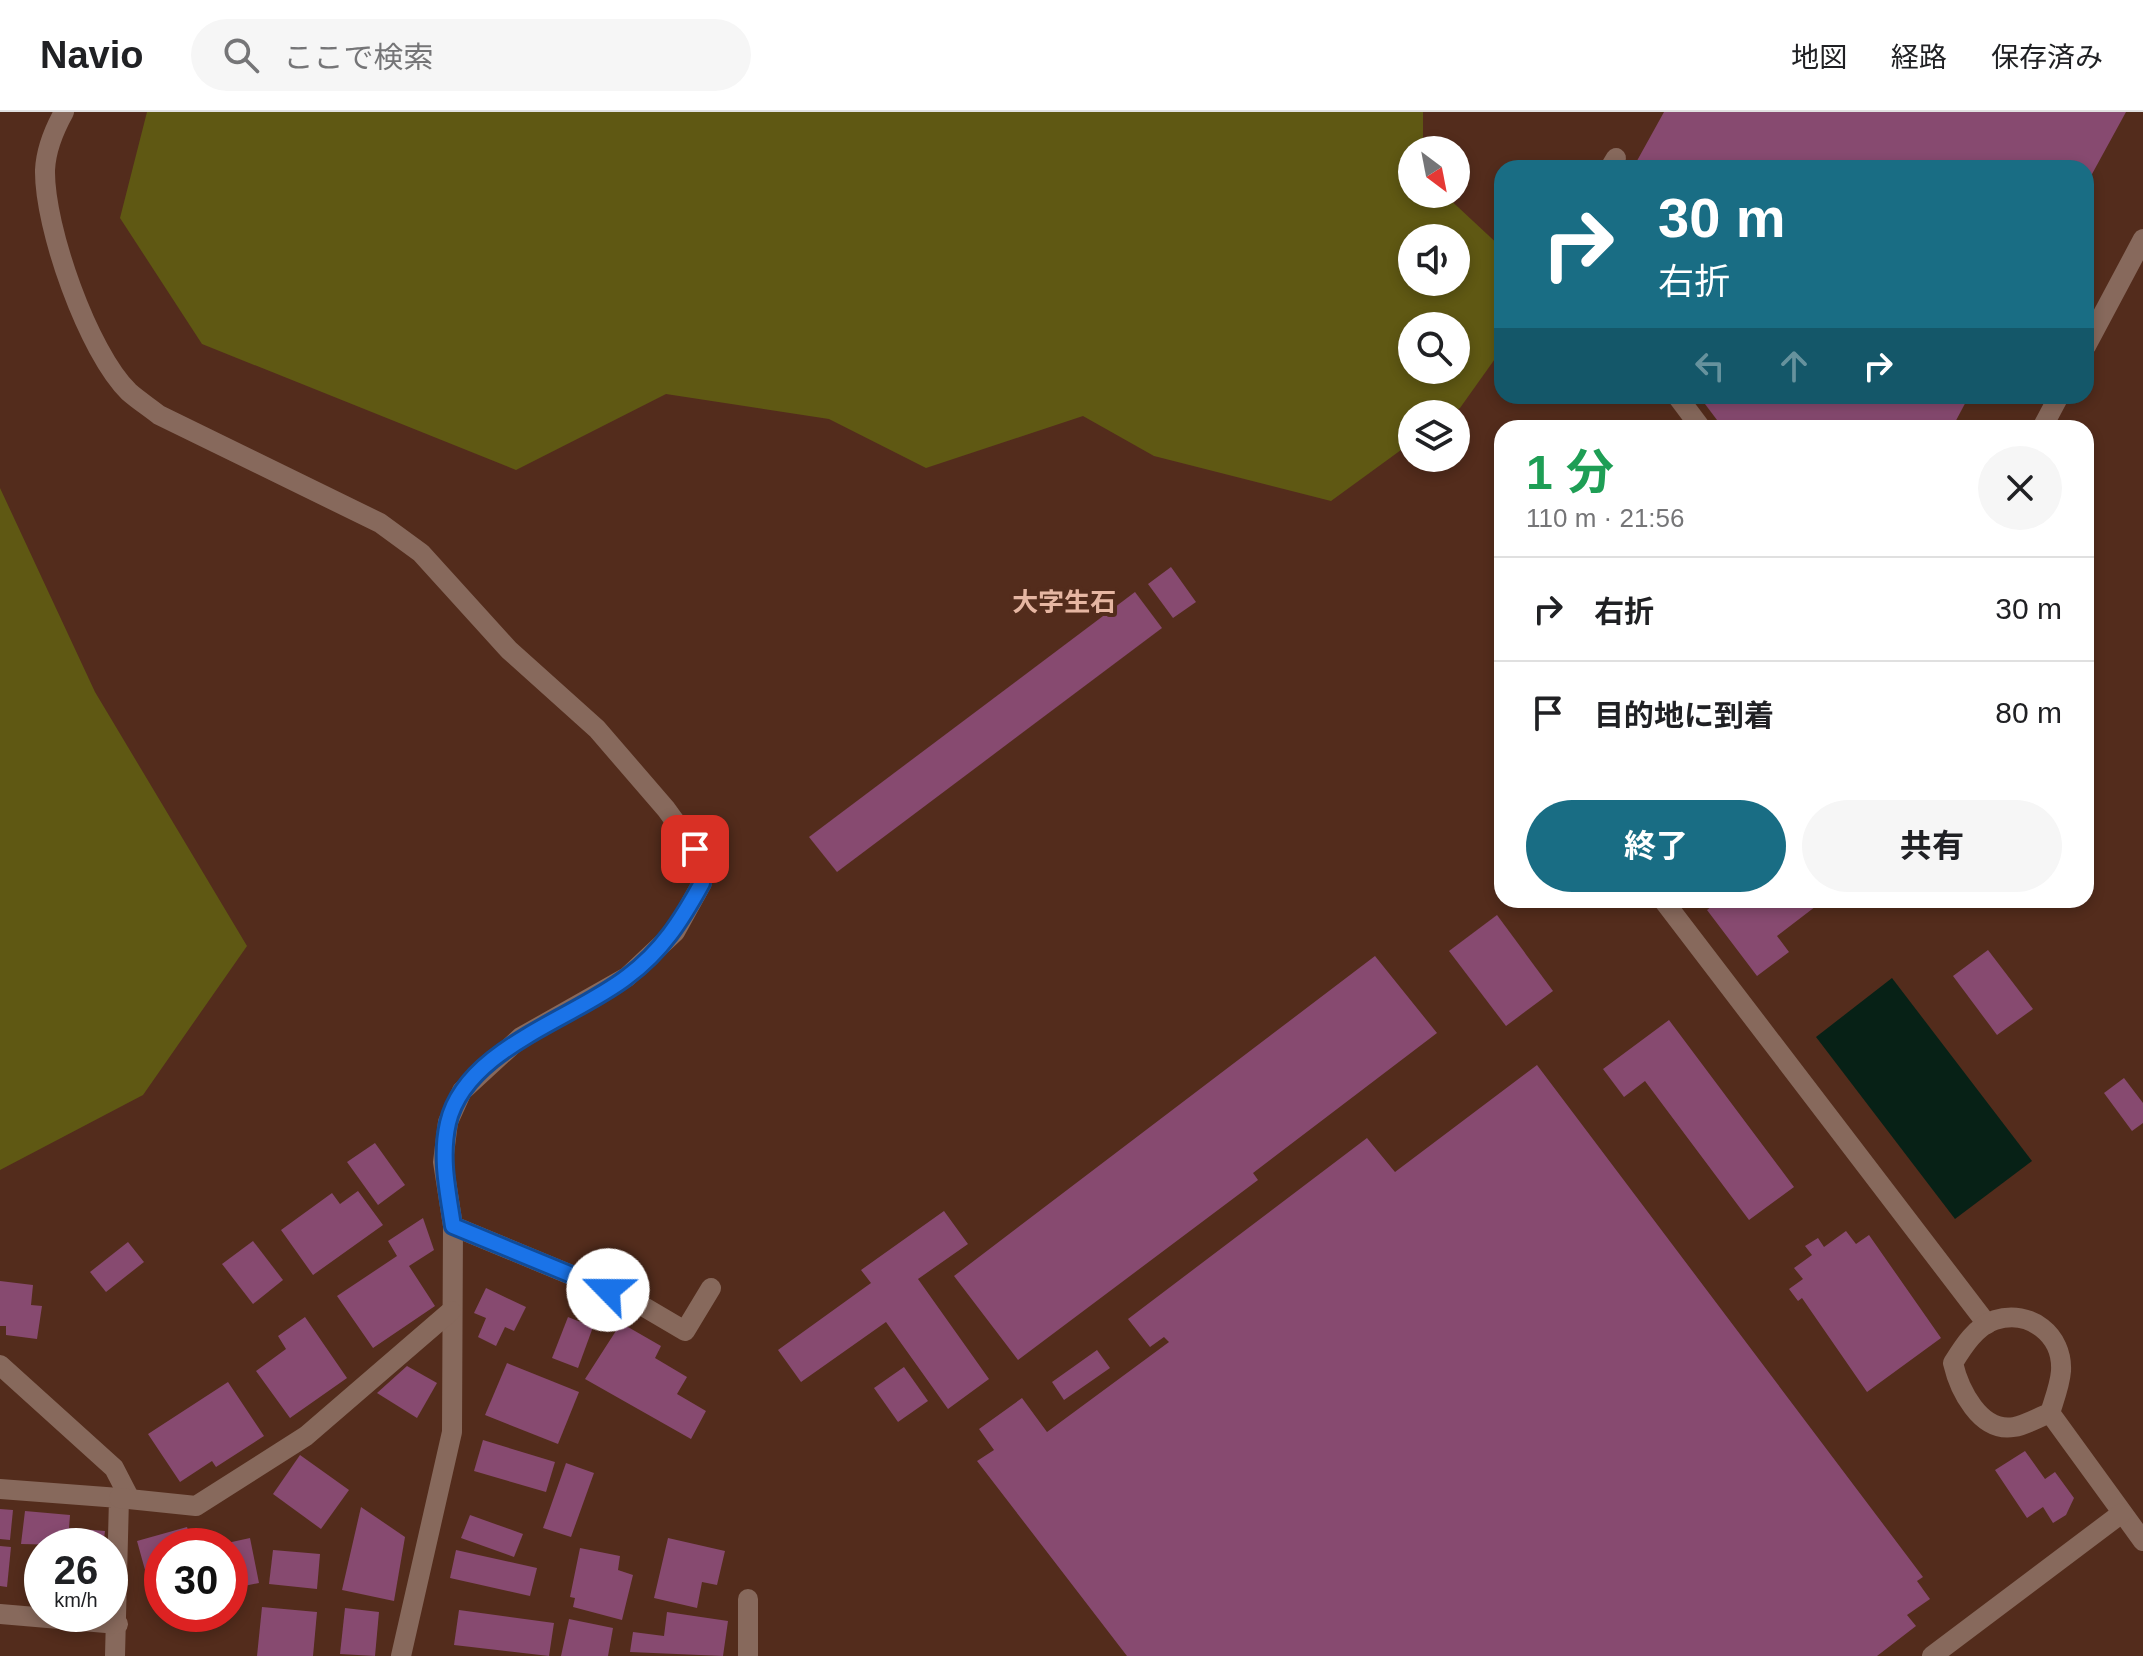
<!DOCTYPE html>
<html lang="ja">
<head>
<meta charset="utf-8">
<style>
  :root { --surface:#fff; --page:#f6f6f6; --text:#202124; --muted:#757577; --line:#e0e0e0; --accent:#196d84 }
  body { margin:0; font-family:Arial,"Noto Sans JP",sans-serif; background:var(--page); color:var(--text); height:100vh; display:flex; flex-direction:column; font-size:30px; white-space:nowrap }
  * { box-sizing:border-box; margin:0 }
  p { font-size:26px; color:var(--muted) }
  .icon { flex:none; width:44px; height:44px; fill:none; stroke:currentColor; stroke-width:2; stroke-linecap:round; stroke-linejoin:round }
  .map { position:relative; flex:1; overflow:hidden }
  .details { position:absolute; left:1494px; top:308px; width:600px; height:488px; display:flex; flex-direction:column; background:var(--surface); border-radius:24px; box-shadow:0 4px 12px #0003 }
  .details>* { flex:none }
  .hud { position:absolute; left:1494px; top:48px; width:600px; height:244px; border-radius:24px; box-shadow:0 4px 12px #0003; background:#196d84; color:#fff; overflow:hidden }
  .needle { width:52px; rotate:148deg }
  .controls { position:absolute; left:1398px; top:24px; display:grid; gap:16px }
  .controls a { display:grid; place-items:center; width:72px; height:72px; border-radius:50%; background:var(--surface); box-shadow:0 4px 12px #0003; font-size:40px }
  .speed { position:absolute; left:24px; top:1416px; display:flex; gap:16px; font-size:40px; font-weight:700; text-align:center }
  .speed>* { display:grid; place-content:center; width:104px; height:104px; border-radius:50%; background:var(--surface); box-shadow:0 4px 12px #0003; line-height:1 }
  .speed small { font-size:20px; font-weight:400 }
  .speed .limit { border:12px solid #d22; background:#fff; color:#111 }
  .pin { position:absolute; display:grid; place-items:center; width:68px; height:68px; color:#fff; margin:-34px; border-radius:16px; box-shadow:0 4px 12px #0006 }
  .me { position:absolute; width:88px; margin:-44px; rotate:293deg; stroke-linejoin:round; filter:drop-shadow(0 0 6px #0008) }
  .turn { display:flex; align-items:center; gap:28px; height:168px; padding:0 32px; font-size:36px }
  .turn .icon { width:104px; height:104px; stroke-width:2.5 }
  .turn b { display:block; font-size:56px; line-height:68px }
  .lanes { display:flex; align-items:center; height:76px; padding:0 32px; background:#0003; justify-content:center; gap:40px; direction:ltr }
  .lanes .off { opacity:.35 }
  .round { display:grid; place-items:center; flex:none; width:84px; height:84px; border-radius:42px; background:var(--page) }
  .head { display:flex; align-items:center; justify-content:space-between; height:136px; padding:0 32px }
  h1 { font-size:48px; font-weight:700; line-height:60px; color:#1e9e55 }
  .primary-button { display:flex; gap:16px; margin-top:auto; padding:16px 32px }
  .primary-button a { flex:1; height:92px; border-radius:48px; background:var(--accent); color:#fff; font-size:32px; font-weight:700; line-height:92px; text-align:center }
  .primary-button a+a { background:var(--page); color:var(--text) }
  ul { padding:0; list-style:none }
  li { display:flex; align-items:center; gap:24px; height:104px; padding:0 32px; border-top:2px solid var(--line) }
  li div { flex:1 }
  li b { display:block; font-size:30px }
  li em { font-style:normal }
  header { display:flex; align-items:center; gap:48px; box-sizing:border-box; height:112px; padding:0 40px; background:var(--surface); border-bottom:2px solid var(--line) }
  header strong { font-size:38px }
  nav { display:flex; gap:44px; margin-inline-start:auto; font-size:28px }
  .search { width:560px; height:72px; background:var(--page); display:flex; align-items:center; gap:20px; box-sizing:border-box; padding:0 28px; border-radius:44px; color:var(--muted); font-size:30px }
  .map>svg:first-child { display:block }
  .green { fill:#5f5813; fill-rule:evenodd }
  .water { fill:#072116 }
  .building { fill:#874a70 }
  .lines { fill:none; stroke-linecap:round; stroke-linejoin:round }
  .service { stroke:#87695c; stroke-width:20 }
  .minor { stroke:#87695c; stroke-width:20 }
  .route-casing { stroke:#114b97; stroke-width:20 }
  .route { stroke:#1a73e8; stroke-width:14 }
  .labels { text-anchor:middle; dominant-baseline:central; stroke-width:8; stroke-linejoin:round; paint-order:stroke }
  .quarter-label { font-size:26px; font-weight:bold; fill:#e6b6a2; stroke:#532c1c }
</style>
</head>
<body>
<header>
<strong>Navio</strong>
<div class="search"><svg class="icon" aria-label="search" viewBox="0 0 24 24"><circle cx="10" cy="10" r="6"/><path d="M15 15l6 6"/></svg>ここで検索</div>
<nav><a>地図</a><a>経路</a><a>保存済み</a></nav>
</header>
<div class="map">
<svg width="2143" height="1544" viewBox="0 0 2143 1544">
  <rect width="100%" height="100%" fill="#532c1c"/>
  <g class="green">
    <path d="M 147,0 L 1423,0 L 1423,38 L 1412,38 L 1412,82 L 1444,82 L 1502,136 L 1502,237 L 1460,296 L 1451,302 L 1412,302 L 1412,330 L 1331,389 L 1154,344 L 1083,304 L 926,356 L 829,307 L 666,282 L 516,358 L 202,232 L 120,106 ZM 1412,126 L 1456,126 L 1456,170 L 1412,170 ZM 1412,214 L 1456,214 L 1456,258 L 1412,258 Z"/>
    <path d="M 0,376 L 95,580 L 247,834 L 143,983 L 0,1058 Z"/>
  </g>
  <path class="water" d="M 1892,866 L 2032,1049 L 1955,1107 L 1816,925 Z"/>
  <g class="building">
    <path d="M 1664,0 L 2126,0 L 2086,73 L 2086,56 L 1633,56 Z"/>
    <path d="M 1699,284 L 1969,284 L 1952,316 L 1723,316 Z"/>
    <path d="M 1171,455 L 1196,490 L 1173,506 L 1148,472 Z"/>
    <path d="M 1135,480 L 1162,516 L 837,760 L 809,725 Z"/>
    <path d="M 1720,788 L 1824,788 L 1777,824 L 1789,840 L 1757,864 L 1707,798 Z"/>
    <path d="M 1497,803 L 1553,879 L 1506,914 L 1449,839 Z"/>
    <path d="M 1988,838 L 2033,897 L 1997,923 L 1953,864 Z"/>
    <path d="M 1375,844 L 1437,921 L 1253,1061 L 1258,1068 L 1018,1248 L 954,1164 Z"/>
    <path d="M 1669,908 L 1794,1075 L 1749,1108 L 1645,969 L 1624,985 L 1603,957 Z"/>
    <path d="M 1537,953 L 1923,1465 L 1917,1469 L 1930,1487 L 1907,1503 L 1916,1514 L 1877,1544 L 1127,1544 L 977,1349 L 994,1338 L 979,1317 L 1022,1286 L 1047,1320 L 1169,1230 L 1164,1225 L 1150,1235 L 1128,1207 L 1367,1026 L 1395,1060 Z"/>
    <path d="M 2124,966 L 2143,991 L 2143,1011 L 2132,1019 L 2104,981 Z"/>
    <path d="M 375,1031 L 405,1073 L 378,1093 L 347,1050 Z"/>
    <path d="M 358,1079 L 383,1113 L 313,1163 L 281,1118 L 332,1081 L 340,1092 Z"/>
    <path d="M 944,1099 L 968,1132 L 918,1167 L 989,1267 L 948,1297 L 886,1210 L 801,1270 L 778,1238 L 871,1171 L 861,1158 Z"/>
    <path d="M 423,1106 L 434,1138 L 409,1154 L 435,1194 L 373,1236 L 337,1184 L 397,1144 L 388,1129 Z"/>
    <path d="M 1846,1119 L 1856,1132 L 1869,1123 L 1941,1226 L 1867,1280 L 1802,1186 L 1798,1189 L 1789,1177 L 1803,1167 L 1794,1156 L 1812,1143 L 1805,1134 L 1818,1126 L 1824,1135 Z"/>
    <path d="M 253,1129 L 283,1168 L 253,1192 L 222,1152 Z"/>
    <path d="M 128,1130 L 144,1150 L 106,1180 L 90,1160 Z"/>
    <path d="M 0,1169 L 33,1173 L 31,1193 L 42,1194 L 37,1227 L 6,1223 L 6,1214 L 0,1214 Z"/>
    <path d="M 486,1176 L 526,1195 L 514,1219 L 505,1215 L 496,1234 L 478,1225 L 486,1206 L 474,1201 Z"/>
    <path d="M 305,1205 L 347,1266 L 290,1306 L 256,1259 L 286,1237 L 278,1224 Z"/>
    <path d="M 568,1205 L 593,1215 L 578,1256 L 552,1246 Z"/>
    <path d="M 621,1211 L 661,1234 L 655,1246 L 687,1265 L 677,1282 L 706,1299 L 691,1327 L 585,1267 Z"/>
    <path d="M 1097,1238 L 1110,1256 L 1064,1288 L 1052,1270 Z"/>
    <path d="M 507,1251 L 579,1280 L 558,1332 L 485,1303 Z"/>
    <path d="M 407,1254 L 437,1271 L 417,1306 L 377,1281 Z"/>
    <path d="M 904,1255 L 928,1289 L 898,1310 L 874,1276 Z"/>
    <path d="M 228,1270 L 264,1324 L 216,1355 L 212,1349 L 180,1370 L 148,1322 Z"/>
    <path d="M 483,1328 L 555,1350 L 546,1380 L 474,1359 Z"/>
    <path d="M 2025,1339 L 2045,1367 L 2055,1360 L 2074,1386 L 2066,1403 L 2053,1411 L 2043,1395 L 2027,1406 L 1995,1358 Z"/>
    <path d="M 300,1343 L 349,1378 L 321,1417 L 273,1382 Z"/>
    <path d="M 566,1351 L 594,1361 L 571,1425 L 543,1416 Z"/>
    <path d="M 361,1395 L 405,1425 L 394,1489 L 342,1478 Z"/>
    <path d="M 0,1397 L 13,1398 L 10,1428 L 0,1427 Z"/>
    <path d="M 25,1399 L 70,1403 L 69,1416 L 105,1419 L 103,1434 L 21,1432 Z"/>
    <path d="M 470,1403 L 523,1422 L 514,1445 L 461,1426 Z"/>
    <path d="M 187,1415 L 193,1434 L 162,1434 L 162,1492 L 155,1494 L 137,1429 Z"/>
    <path d="M 250,1426 L 259,1471 L 230,1477 L 230,1434 L 218,1433 Z"/>
    <path d="M 668,1426 L 725,1439 L 717,1473 L 702,1470 L 697,1496 L 654,1486 Z"/>
    <path d="M 0,1434 L 11,1435 L 7,1475 L 0,1474 Z"/>
    <path d="M 580,1436 L 620,1444 L 618,1458 L 633,1463 L 622,1508 L 573,1495 L 575,1486 L 570,1485 Z"/>
    <path d="M 273,1438 L 320,1442 L 317,1477 L 269,1472 Z"/>
    <path d="M 456,1438 L 537,1456 L 530,1484 L 450,1466 Z"/>
    <path d="M 262,1495 L 317,1500 L 313,1544 L 257,1544 Z"/>
    <path d="M 345,1496 L 379,1500 L 375,1544 L 340,1542 Z"/>
    <path d="M 459,1498 L 554,1511 L 549,1544 L 454,1533 Z"/>
    <path d="M 667,1500 L 728,1509 L 723,1544 L 630,1540 L 633,1520 L 664,1524 Z"/>
    <path d="M 569,1507 L 613,1516 L 608,1544 L 561,1544 Z"/>
  </g>
  <g class="lines">
    <g class="service">
      <path d="M 1610,56 L 1616,46"/>
      <path d="M 2086,234 L 2143,127"/>
      <path d="M 1677,284 L 1701,316"/>
      <path d="M 2042,316 L 2059,284"/>
      <path d="M 1663,788 L 1987,1212"/>
      <path d="M 0,1253 L 114,1356 L 130,1387"/>
      <path d="M 2050,1301 C 2039,1305 2026,1313 2014,1315 C 1980,1321 1959,1277 1953,1251 C 1963,1235 1976,1214 1995,1208 C 2030,1197 2063,1223 2061,1259 C 2060,1273 2054,1288 2050,1301 L 2143,1429"/>
      <path d="M 1932,1544 L 2122,1401"/>
    </g>
    <g class="minor">
      <path d="M 64,0 C 54,18 46,37 45,58 C 44,115 88,240 129,280 C 138,288 149,295 159,303 L 380,411 L 421,441 L 509,538 L 597,617 L 666,697 L 695,737 L 702,771 L 675,820 L 627,865 L 521,925 L 462,979 L 448,1010 L 443,1050 L 453,1114 L 452,1320 L 401,1544"/>
      <path d="M 453,1114 L 634,1189 L 685,1219 L 711,1176"/>
      <path d="M 0,1377 L 119,1386 L 115,1544"/>
      <path d="M 119,1386 L 196,1394 L 306,1324 L 451,1199"/>
      <path d="M 748,1487 L 748,1544"/>
      <path d="M 0,1502 L 118,1512"/>
    </g>
  </g>
  <g class="lines">
    <g class="route-casing">
      <path id="route" d="M 608,1178 L 453,1114 C 448,1080 440,1046 448,1011 C 465,937 573,907 627,865 C 662,839 681,809 702,771 L 695,737"/>
    </g>
    <use href="#route" class="route"/>
  </g>
  <g class="labels">
    <g class="quarter-label">
      <text x="1064" y="490">大字生石</text>
    </g>
  </g>
</svg>
<div class="controls">
<a><svg class="needle" viewBox="-14 -14 28 28"><path d="M0-13l5 13h-10z" fill="#e53935"/><path d="M0 13l5-13h-10z" fill="#757577"/></svg></a>
<a><svg class="icon" aria-label="sound" viewBox="0 0 24 24"><path d="M4 9h4l5-4v14l-5-4H4zM17 9q2 3 0 6"/></svg></a>
<a><svg class="icon" aria-label="search" viewBox="0 0 24 24"><circle cx="10" cy="10" r="6"/><path d="M15 15l6 6"/></svg></a>
<a><svg class="icon" aria-label="layers" viewBox="0 0 24 24"><path d="M12 4l9 5-9 5-9-5zM3 14l9 5 9-5"/></svg></a>
</div>
<div class="speed"><div>26<small>km/h</small></div><div class="limit">30</div></div>
<div class="pin" style="left:695px;top:737px;background:#d93025"><svg class="icon" aria-label="arrive" viewBox="0 0 24 24"><path d="M6 21V4h12l-3 4 3 4H6"/></svg></div>
<svg class="me" style="left:608px;top:1178px" viewBox="-20 -20 40 40"><circle r="19" fill="#fff"/><path d="M0-13L10 11 0 6-10 11z" fill="#1a73e8"/></svg>
<div class="hud">
<div class="turn"><svg class="icon" aria-label="right" viewBox="0 0 24 24"><path d="M7 20v-9h11M14 6l5 5-5 5"/></svg><div><b>30 m</b>右折</div></div>
<div class="lanes"><svg class="icon off" aria-label="left" viewBox="0 0 24 24"><path d="M17 20v-9H6M10 6l-5 5 5 5"/></svg><svg class="icon off" aria-label="ahead" viewBox="0 0 24 24"><path d="M12 20V5M6 11l6-6 6 6"/></svg><svg class="icon" aria-label="right" viewBox="0 0 24 24"><path d="M7 20v-9h11M14 6l5 5-5 5"/></svg></div>
</div>
<section class="details">
<div class="head"><div><h1>1 分</h1><p>110 m · 21:56</p></div><a class="round"><svg class="icon" aria-label="close" viewBox="0 0 24 24"><path d="M6 6l12 12M18 6L6 18"/></svg></a></div>
<ul>
<li><svg class="icon" aria-label="right" viewBox="0 0 24 24"><path d="M7 20v-9h11M14 6l5 5-5 5"/></svg><div><b>右折</b></div><em>30 m</em></li>
<li><svg class="icon" aria-label="arrive" viewBox="0 0 24 24"><path d="M6 21V4h12l-3 4 3 4H6"/></svg><div><b>目的地に到着</b></div><em>80 m</em></li>
</ul>
<div class="primary-button"><a>終了</a><a>共有</a></div>
</section>
</div>
</body>
</html>
